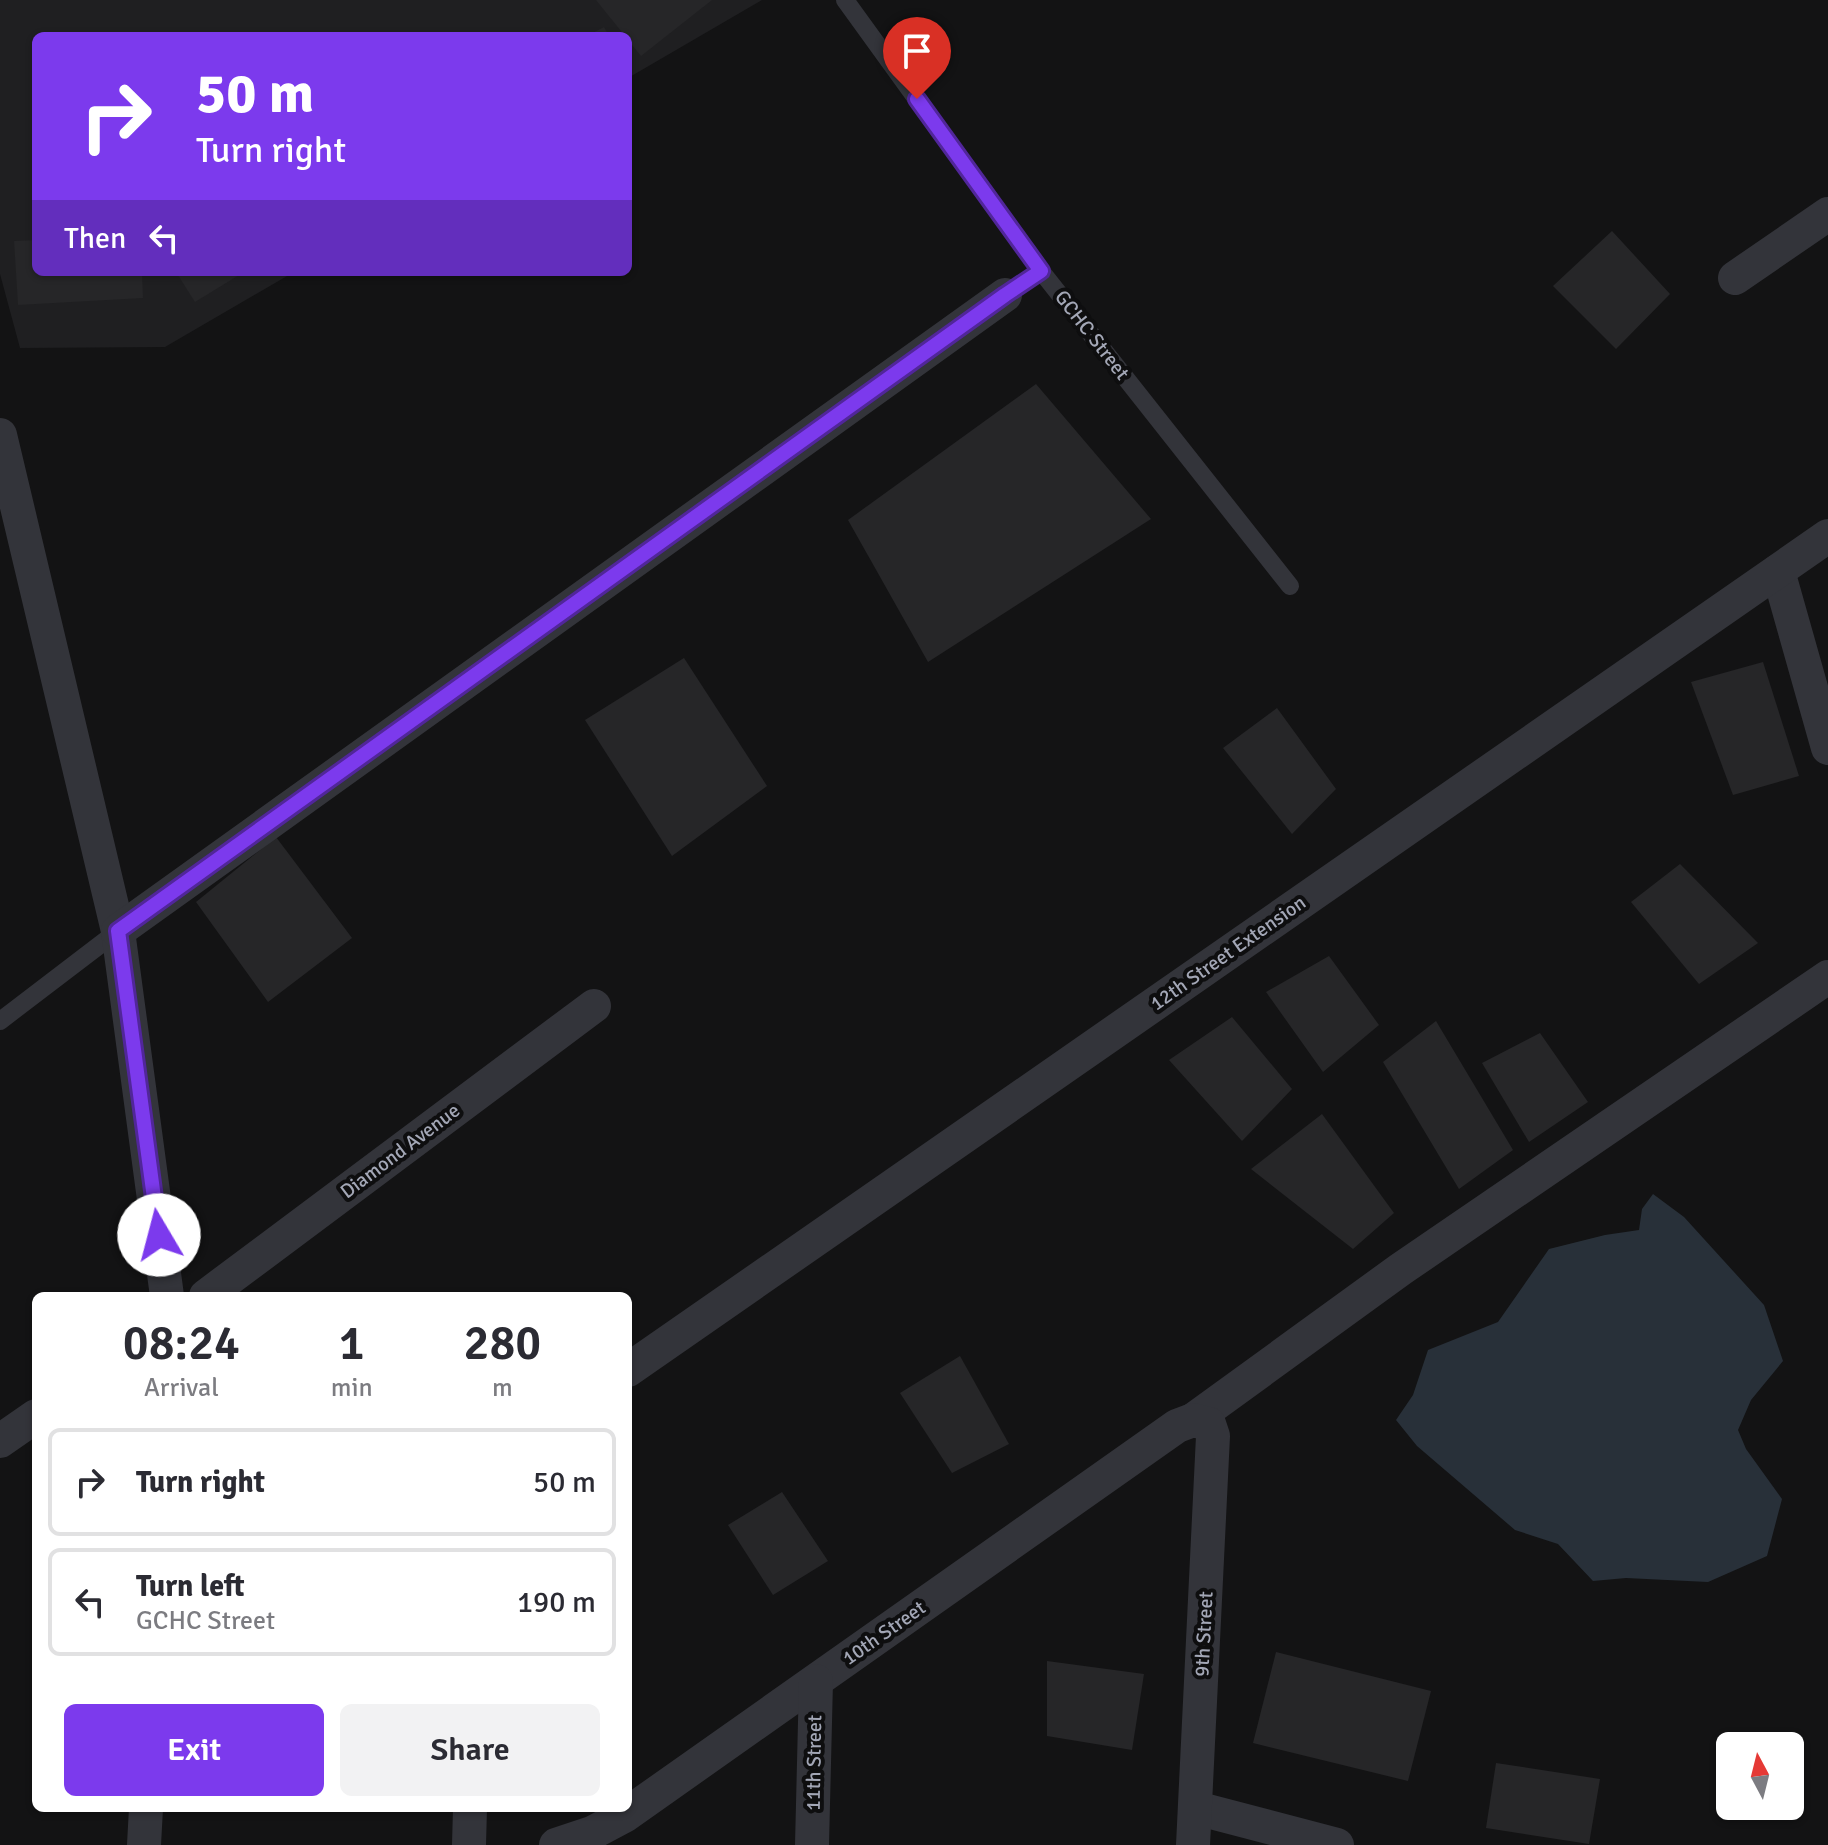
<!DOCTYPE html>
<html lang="en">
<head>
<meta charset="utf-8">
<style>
  :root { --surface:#fff; --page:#f2f2f3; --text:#2b2b33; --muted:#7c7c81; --line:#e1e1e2; --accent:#7c3aed }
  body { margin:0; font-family:Signika,sans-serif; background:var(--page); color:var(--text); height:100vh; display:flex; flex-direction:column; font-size:30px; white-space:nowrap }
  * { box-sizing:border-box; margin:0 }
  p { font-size:26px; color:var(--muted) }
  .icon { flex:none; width:44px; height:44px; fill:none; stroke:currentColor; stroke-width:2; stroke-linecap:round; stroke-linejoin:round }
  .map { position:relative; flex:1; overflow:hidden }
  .side { position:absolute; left:32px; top:1292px; width:600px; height:520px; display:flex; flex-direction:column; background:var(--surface); border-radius:12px; box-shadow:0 2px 6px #0004 }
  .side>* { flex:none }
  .hud { position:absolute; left:32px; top:32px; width:600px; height:244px; border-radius:12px; box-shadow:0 2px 6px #0004; background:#7c3aed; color:#fff; overflow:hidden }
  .needle { width:52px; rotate:353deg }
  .tools { position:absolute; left:1716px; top:1732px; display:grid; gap:16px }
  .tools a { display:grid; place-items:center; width:88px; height:88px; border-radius:12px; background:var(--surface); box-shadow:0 2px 6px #0004; font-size:40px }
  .pin { position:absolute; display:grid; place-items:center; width:68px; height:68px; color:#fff; margin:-82px -34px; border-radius:50% 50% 50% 0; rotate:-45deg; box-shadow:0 0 8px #0007 }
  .pin .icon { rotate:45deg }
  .me { position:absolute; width:88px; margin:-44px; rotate:352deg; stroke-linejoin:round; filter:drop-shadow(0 0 6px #0008) }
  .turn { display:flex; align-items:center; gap:28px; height:168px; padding:0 32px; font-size:36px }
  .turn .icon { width:104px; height:104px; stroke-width:2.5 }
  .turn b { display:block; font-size:56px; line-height:68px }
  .then { display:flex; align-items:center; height:76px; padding:0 32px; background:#0003; gap:16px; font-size:30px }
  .eta { display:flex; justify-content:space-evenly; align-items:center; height:136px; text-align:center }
  .eta b { font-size:48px; font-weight:600; line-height:56px }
  .action { display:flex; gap:16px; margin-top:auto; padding:16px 32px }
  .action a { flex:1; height:92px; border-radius:12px; background:var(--accent); color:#fff; font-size:32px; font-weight:600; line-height:92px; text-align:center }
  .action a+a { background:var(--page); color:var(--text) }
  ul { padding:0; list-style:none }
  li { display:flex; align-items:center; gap:24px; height:108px; margin:0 16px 12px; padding:0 16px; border:4px solid var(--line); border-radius:12px }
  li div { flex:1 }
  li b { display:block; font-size:30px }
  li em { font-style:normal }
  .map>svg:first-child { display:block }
  .built { fill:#1f1f21 }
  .water { fill:#283039 }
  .building { fill:#262628 }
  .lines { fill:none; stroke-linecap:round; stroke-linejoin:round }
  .lane { stroke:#33343a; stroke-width:18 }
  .street { stroke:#33343a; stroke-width:34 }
  .route-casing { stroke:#51269a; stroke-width:20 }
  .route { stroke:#7c3aed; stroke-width:14 }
  .labels { text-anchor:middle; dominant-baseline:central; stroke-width:8; stroke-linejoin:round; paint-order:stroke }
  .street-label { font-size:20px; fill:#a3a7b6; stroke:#0e0e0f }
</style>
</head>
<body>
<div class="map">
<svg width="1828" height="1845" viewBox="0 0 1828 1845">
  <rect width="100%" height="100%" fill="#131314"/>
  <path class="built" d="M 0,0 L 762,0 L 628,78 L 628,36 L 36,36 L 36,272 L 294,272 L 165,347 L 20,348 L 0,274 Z"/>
  <path class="water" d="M 1653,1194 L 1684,1217 L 1764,1305 L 1783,1361 L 1751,1400 L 1738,1430 L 1746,1449 L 1782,1499 L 1767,1556 L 1708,1582 L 1626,1578 L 1593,1581 L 1558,1544 L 1515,1530 L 1417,1446 L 1396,1420 L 1413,1395 L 1428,1350 L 1498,1322 L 1549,1249 L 1605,1235 L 1639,1230 L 1642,1209 Z"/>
  <g class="building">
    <path d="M 596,0 L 712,0 L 641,56 L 628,40 L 628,36 L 625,36 Z"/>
    <path d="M 604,27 L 609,36 L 587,36 Z"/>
    <path d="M 1612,231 L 1670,294 L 1616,349 L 1553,286 Z"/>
    <path d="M 36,240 L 36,272 L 142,272 L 143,298 L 18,305 L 14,241 Z"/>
    <path d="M 176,272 L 244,272 L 195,302 Z"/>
    <path d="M 1036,384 L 1151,519 L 928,662 L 848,520 Z"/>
    <path d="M 684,658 L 767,786 L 672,856 L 585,720 Z"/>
    <path d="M 1763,662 L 1799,776 L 1733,795 L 1691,682 Z"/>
    <path d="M 1277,708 L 1336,789 L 1292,834 L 1223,748 Z"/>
    <path d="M 276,837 L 352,938 L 268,1002 L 196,902 Z"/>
    <path d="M 1680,864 L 1758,943 L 1699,984 L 1631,902 Z"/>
    <path d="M 1329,956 L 1379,1025 L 1323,1072 L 1266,992 Z"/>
    <path d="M 1232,1017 L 1292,1089 L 1242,1141 L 1169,1060 Z"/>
    <path d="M 1436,1021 L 1513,1150 L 1459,1189 L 1383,1062 Z"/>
    <path d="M 1540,1033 L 1588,1102 L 1529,1142 L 1482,1063 Z"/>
    <path d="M 1322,1114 L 1394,1213 L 1353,1249 L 1251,1169 Z"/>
    <path d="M 960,1356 L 1009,1444 L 952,1473 L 900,1393 Z"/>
    <path d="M 782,1492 L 828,1561 L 773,1595 L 728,1525 Z"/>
    <path d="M 1276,1652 L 1431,1691 L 1408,1781 L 1253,1743 Z"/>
    <path d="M 1047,1661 L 1144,1674 L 1132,1750 L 1047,1736 Z"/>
    <path d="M 1496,1763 L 1600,1779 L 1589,1844 L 1486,1828 Z"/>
  </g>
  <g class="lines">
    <g class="lane">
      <path d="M 845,0 L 1041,271 L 1290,586"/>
      <path d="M 1005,295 L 1041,271"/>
      <path d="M 0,1021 L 118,931"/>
    </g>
    <g class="street">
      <path d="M 1735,278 L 1828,214"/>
      <path d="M 0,435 L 118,931 L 167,1296"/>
      <path d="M 1778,571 L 1828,748"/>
      <path d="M 118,931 L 1005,295"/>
      <path d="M 206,1296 L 594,1006"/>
      <path d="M 628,1370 L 1828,536"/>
      <path d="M 1193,1420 L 1401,1269 L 1828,977"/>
      <path d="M 0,1441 L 36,1416"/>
      <path d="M 1196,1808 L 1337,1845"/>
      <path d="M 144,1845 L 146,1808"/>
      <path d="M 469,1845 L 470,1808"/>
      <path d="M 556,1845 L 592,1833 L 624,1816 L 1177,1426 L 1193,1420 L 1209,1424 L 1213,1436 L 1193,1845"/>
      <path d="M 812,1845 L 816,1681"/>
    </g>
  </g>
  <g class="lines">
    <g class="route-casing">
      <path id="route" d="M 159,1235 L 118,931 L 1005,295 L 1041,271 L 917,99"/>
    </g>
    <use href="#route" class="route"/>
  </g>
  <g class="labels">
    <g class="street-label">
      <text transform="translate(1092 335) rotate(52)">GCHC Street</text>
      <text transform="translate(1228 953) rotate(-35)">12th Street Extension</text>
      <text transform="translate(400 1151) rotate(-37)">Diamond Avenue</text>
      <text transform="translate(884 1633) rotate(-35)">10th Street</text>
      <text transform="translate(1204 1634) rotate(-87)">9th Street</text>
      <text transform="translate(814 1763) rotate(-89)">11th Street</text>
    </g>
  </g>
</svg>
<div class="tools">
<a><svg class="needle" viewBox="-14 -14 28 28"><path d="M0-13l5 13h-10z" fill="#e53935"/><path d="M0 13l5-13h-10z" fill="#7c7c81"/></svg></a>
</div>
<div class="pin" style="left:917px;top:99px;background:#d93025"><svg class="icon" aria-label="arrive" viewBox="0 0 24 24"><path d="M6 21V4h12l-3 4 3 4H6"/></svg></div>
<svg class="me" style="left:159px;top:1235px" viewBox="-20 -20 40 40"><circle r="19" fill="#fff"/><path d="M0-13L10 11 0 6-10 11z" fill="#7c3aed"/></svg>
<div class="hud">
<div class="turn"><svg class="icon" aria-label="right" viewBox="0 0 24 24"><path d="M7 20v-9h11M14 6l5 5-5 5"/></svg><div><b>50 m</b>Turn right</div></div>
<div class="then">Then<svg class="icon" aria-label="left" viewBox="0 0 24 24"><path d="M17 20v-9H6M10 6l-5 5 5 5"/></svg></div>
</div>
<section class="side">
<div class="eta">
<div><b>08:24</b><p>Arrival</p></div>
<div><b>1</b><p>min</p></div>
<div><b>280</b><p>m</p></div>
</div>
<ul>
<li><svg class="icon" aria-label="right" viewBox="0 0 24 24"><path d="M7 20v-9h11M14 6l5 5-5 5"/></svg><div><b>Turn right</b></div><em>50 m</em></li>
<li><svg class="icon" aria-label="left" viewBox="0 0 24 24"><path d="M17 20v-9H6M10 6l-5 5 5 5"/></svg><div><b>Turn left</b><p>GCHC Street</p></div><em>190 m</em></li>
</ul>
<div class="action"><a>Exit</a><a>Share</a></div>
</section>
</div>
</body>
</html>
